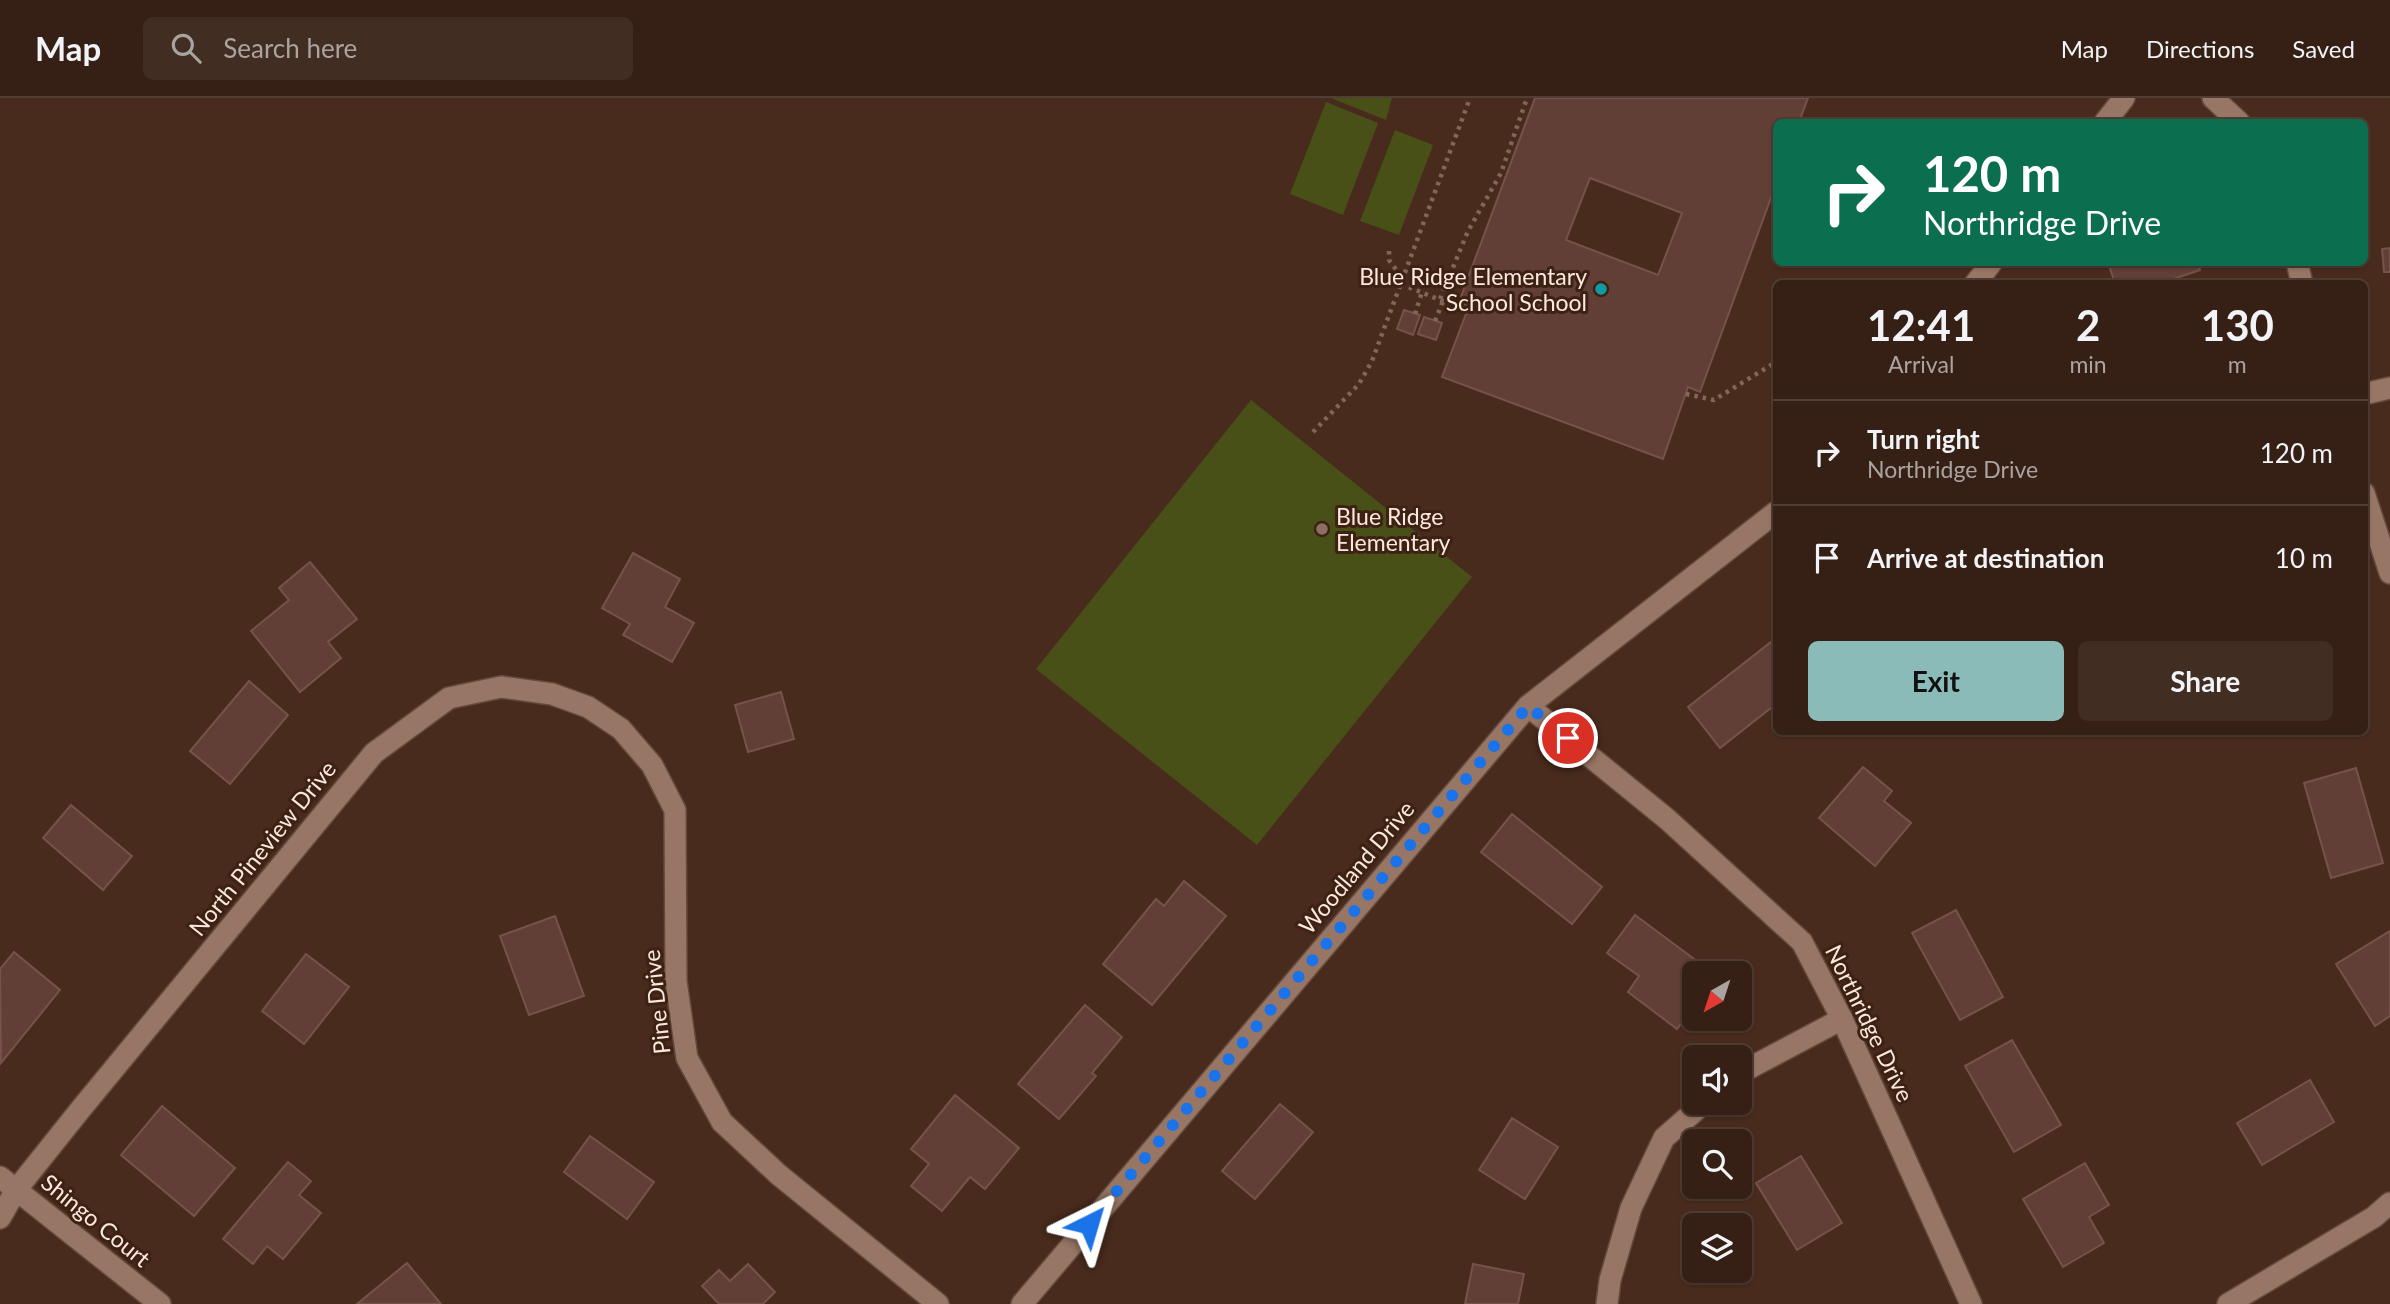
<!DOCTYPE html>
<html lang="en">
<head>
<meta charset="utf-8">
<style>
  :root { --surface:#362015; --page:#412d22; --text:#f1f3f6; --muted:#aaa3a0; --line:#503e34; --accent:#8bbbb9 }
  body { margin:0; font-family:Lato,sans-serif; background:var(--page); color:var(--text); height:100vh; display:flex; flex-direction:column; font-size:26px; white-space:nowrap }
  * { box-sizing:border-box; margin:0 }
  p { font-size:23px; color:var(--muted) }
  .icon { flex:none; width:38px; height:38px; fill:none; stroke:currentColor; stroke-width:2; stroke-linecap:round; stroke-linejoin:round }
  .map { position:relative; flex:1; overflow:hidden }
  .side { position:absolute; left:1773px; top:182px; width:595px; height:455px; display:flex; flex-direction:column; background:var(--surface); border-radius:10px; box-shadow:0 2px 5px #0004,0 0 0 2px var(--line) }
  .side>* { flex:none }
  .hud { position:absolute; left:1773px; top:21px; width:595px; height:147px; border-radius:10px; box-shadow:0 2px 5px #0004,0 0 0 2px var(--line); background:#0b6e4f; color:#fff; overflow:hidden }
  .needle { width:46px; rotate:219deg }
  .controls { position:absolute; left:1682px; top:863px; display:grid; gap:14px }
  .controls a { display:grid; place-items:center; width:70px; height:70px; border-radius:10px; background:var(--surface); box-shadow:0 2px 5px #0004,0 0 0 2px var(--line); font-size:35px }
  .pin { position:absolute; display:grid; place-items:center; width:60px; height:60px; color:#fff; margin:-30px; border:4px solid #fff; border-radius:50%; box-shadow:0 2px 7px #0007 }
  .me { position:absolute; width:77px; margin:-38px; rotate:40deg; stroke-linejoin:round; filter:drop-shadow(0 0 5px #0008) }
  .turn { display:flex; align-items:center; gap:24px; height:147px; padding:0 35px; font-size:32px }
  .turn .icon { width:91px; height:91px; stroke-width:2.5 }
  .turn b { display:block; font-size:49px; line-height:60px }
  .eta { display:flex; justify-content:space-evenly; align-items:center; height:119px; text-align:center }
  .eta b { font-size:42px; font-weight:700; line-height:49px }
  .primary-button { display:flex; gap:14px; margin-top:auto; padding:14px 35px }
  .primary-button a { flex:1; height:80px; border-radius:10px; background:var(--accent); color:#111; font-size:28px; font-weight:700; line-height:80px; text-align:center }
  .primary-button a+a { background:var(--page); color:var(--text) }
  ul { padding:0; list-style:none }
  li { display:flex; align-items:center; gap:21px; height:105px; padding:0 35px; border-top:2px solid var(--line) }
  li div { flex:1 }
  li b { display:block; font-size:26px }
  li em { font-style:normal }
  header { display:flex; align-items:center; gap:42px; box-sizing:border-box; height:98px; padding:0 35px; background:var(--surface); border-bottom:2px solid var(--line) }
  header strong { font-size:33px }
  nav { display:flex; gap:38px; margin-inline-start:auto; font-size:24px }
  .search { width:490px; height:63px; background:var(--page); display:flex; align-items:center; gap:18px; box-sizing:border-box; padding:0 24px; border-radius:10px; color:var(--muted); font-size:26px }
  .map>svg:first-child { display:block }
  .green { fill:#485018 }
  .building { fill:#613f37; stroke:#76524a; stroke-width:2; fill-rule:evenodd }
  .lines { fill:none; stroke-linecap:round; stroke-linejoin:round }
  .minor-casing { stroke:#634a3d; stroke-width:24 }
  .path { stroke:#816759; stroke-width:4.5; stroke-dasharray:3.5 5; stroke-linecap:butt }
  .minor { stroke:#987665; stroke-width:21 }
  .route { stroke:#1a73e8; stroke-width:12; stroke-dasharray:0 21.6 }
  .culture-dot { fill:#0f9aa8; stroke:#3d2112; stroke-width:2.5 }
  .education-dot { fill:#8d6e63; stroke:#3d2112; stroke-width:2.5 }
  .labels { text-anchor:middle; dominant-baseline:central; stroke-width:6; stroke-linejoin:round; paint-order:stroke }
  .poi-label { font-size:23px; fill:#fbe8de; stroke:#3d2112; text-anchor:end }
  .street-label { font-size:23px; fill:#fbe8de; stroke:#3d2112 }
</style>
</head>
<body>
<header>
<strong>Map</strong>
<div class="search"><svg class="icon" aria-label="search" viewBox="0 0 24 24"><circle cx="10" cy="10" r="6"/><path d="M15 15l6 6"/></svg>Search here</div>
<nav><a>Map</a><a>Directions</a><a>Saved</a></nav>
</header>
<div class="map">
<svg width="2390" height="1206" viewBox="0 0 2390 1206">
  <rect width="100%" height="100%" fill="#482b1c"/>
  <g class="green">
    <path d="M 1331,0 L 1392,0 L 1386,22 Z"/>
    <path d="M 1326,4 L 1378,25 L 1343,117 L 1290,96 Z"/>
    <path d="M 1395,32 L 1433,47 L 1399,137 L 1360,123 Z"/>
    <path d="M 1251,302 L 1472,479 L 1257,747 L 1036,571 Z"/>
  </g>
  <g class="building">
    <path d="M 1535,0 L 1808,0 L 1799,24 L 1776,24 L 1776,86 L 1700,294 L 1688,289 L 1663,361 L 1442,279 L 1469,208 L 1459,204 ZM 1590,80 L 1682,115 L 1658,177 L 1566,142 Z"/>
    <path d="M 2390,150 L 2390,174 L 2384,174 L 2382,151 Z"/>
    <path d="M 2108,164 L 2198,164 L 2200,172 L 2159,186 L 2115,186 Z"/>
    <path d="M 1404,212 L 1420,217 L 1413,237 L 1397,231 Z"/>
    <path d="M 1424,219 L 1442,225 L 1436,242 L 1418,236 Z"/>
    <path d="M 633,455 L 680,481 L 665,509 L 694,525 L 672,564 L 623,537 L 630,526 L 602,510 Z"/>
    <path d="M 310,464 L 357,521 L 328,544 L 341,560 L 300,594 L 251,533 L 289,502 L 279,490 Z"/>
    <path d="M 1771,544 L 1776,550 L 1776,606 L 1720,650 L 1688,609 Z"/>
    <path d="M 249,583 L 288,617 L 230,686 L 190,653 Z"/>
    <path d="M 781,594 L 794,641 L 748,654 L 735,607 Z"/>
    <path d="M 1863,669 L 1892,693 L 1884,703 L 1911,725 L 1875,768 L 1819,720 Z"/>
    <path d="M 2356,670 L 2383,765 L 2331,780 L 2304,685 Z"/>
    <path d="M 71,707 L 132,758 L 103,792 L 43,740 Z"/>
    <path d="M 1512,716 L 1602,789 L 1572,826 L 1481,754 Z"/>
    <path d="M 1184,783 L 1226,818 L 1152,907 L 1103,866 L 1156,801 L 1164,808 Z"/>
    <path d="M 1956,812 L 2003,899 L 1960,922 L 1912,835 Z"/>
    <path d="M 1635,817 L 1713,875 L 1694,875 L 1694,909 L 1677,931 L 1628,894 L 1639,878 L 1607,855 Z"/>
    <path d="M 555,818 L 584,898 L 529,917 L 500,838 Z"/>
    <path d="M 2390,833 L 2390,918 L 2375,928 L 2336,866 Z"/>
    <path d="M 14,854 L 60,892 L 1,965 L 0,871 Z"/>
    <path d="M 306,856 L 349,889 L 304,946 L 262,913 Z"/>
    <path d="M 1085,907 L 1122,939 L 1092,975 L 1096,978 L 1059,1021 L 1018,986 Z"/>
    <path d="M 2012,942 L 2061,1027 L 2014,1054 L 1965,968 Z"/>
    <path d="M 2310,982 L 2334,1024 L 2262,1067 L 2237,1025 Z"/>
    <path d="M 955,997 L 1019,1050 L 985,1091 L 970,1079 L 942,1113 L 911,1088 L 929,1066 L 911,1051 Z"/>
    <path d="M 1280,1006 L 1313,1034 L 1255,1101 L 1222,1073 Z"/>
    <path d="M 162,1008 L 235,1070 L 194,1118 L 121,1057 Z"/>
    <path d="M 1512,1020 L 1558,1049 L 1525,1101 L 1479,1072 Z"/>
    <path d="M 590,1038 L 654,1084 L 627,1121 L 564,1074 Z"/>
    <path d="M 1801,1058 L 1842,1125 L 1797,1152 L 1756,1085 Z"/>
    <path d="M 288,1064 L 311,1083 L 299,1097 L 321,1115 L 283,1161 L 267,1148 L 253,1166 L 223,1141 Z"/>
    <path d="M 2085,1065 L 2109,1107 L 2089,1119 L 2104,1145 L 2063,1169 L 2023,1101 Z"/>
    <path d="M 407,1165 L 441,1206 L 357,1206 Z"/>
    <path d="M 748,1166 L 775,1194 L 763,1206 L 719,1206 L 702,1188 L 719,1172 L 730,1183 Z"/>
    <path d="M 1473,1166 L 1524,1176 L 1518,1206 L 1465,1206 Z"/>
  </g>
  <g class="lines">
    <g class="minor-casing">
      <g id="minor">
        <path d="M 2213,0 L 2239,24"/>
        <path d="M 2105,24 L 2124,0"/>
        <path d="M 2297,164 L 2302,186"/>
        <path d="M 1975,186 L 1992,164"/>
        <path d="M 2364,296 L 2390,290"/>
        <path d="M 2364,395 L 2390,475"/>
        <path d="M 1528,608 L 1667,721 L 1802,844 L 1842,921 L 1971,1206"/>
        <path d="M 1740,975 L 1842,921"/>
        <path d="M 0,1079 L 160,1206"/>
        <path d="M 0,1120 L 16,1092 L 80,1012 L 374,655 L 449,600 L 501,589 L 552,596 L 588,609 L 621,631 L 652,667 L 675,712 L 676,883 L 687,960 L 722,1024 L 779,1077 L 938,1206"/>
        <path d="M 1022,1206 L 1528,608 L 1776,414"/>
        <path d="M 1607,1206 L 1610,1182 L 1631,1110 L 1664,1040 L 1705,1004"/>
        <path d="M 2228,1206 L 2374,1119 L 2390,1105"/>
      </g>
    </g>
    <g class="path">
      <path d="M 1389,153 L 1389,162 L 1403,181"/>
      <path d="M 1401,186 L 1467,213"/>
      <path d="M 1440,201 L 1468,133 L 1501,75 L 1527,0"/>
      <path d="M 1415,216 L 1422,194"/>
      <path d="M 1435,223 L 1443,203"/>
      <path d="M 1686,296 L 1714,302 L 1776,264"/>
      <path d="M 1313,334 L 1359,286 L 1372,263 L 1470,0"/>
    </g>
    <use href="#minor" class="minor"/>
  </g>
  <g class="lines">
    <path class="route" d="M 1089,1126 L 1528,608 L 1568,640"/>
  </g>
  <circle class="culture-dot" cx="1601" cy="191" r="7"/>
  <circle class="education-dot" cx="1322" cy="431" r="7"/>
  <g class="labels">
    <g class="poi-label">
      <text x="1587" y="178">Blue Ridge Elementary<tspan x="1587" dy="26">School School</tspan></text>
      <text x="1336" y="418" text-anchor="start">Blue Ridge<tspan x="1336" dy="26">Elementary</tspan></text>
    </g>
    <g class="street-label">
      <text transform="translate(262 750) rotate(-51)">North Pineview Drive</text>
      <text transform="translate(1356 769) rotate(-50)">Woodland Drive</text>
      <text transform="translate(656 904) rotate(-96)">Pine Drive</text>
      <text transform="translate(1870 925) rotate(64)">Northridge Drive</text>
      <text transform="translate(96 1122) rotate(39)">Shingo Court</text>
    </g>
  </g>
</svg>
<div class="controls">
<a><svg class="needle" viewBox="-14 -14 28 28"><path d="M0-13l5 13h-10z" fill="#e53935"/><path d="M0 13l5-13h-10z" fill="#aaa3a0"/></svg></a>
<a><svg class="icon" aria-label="sound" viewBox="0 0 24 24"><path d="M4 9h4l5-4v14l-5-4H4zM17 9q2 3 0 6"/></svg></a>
<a><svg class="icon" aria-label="search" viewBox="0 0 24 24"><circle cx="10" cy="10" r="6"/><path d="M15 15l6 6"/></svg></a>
<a><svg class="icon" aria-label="layers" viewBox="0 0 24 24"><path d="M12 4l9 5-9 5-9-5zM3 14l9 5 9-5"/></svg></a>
</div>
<div class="pin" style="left:1568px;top:640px;background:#d93025"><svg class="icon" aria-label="arrive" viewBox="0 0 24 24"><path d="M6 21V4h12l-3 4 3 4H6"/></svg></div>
<svg class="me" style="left:1089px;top:1126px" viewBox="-20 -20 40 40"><path d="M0-17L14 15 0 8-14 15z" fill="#1a73e8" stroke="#fff" stroke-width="4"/></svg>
<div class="hud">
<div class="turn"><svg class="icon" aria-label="right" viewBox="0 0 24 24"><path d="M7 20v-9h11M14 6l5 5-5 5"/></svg><div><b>120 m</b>Northridge Drive</div></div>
</div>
<section class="side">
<div class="eta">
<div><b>12:41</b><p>Arrival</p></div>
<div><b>2</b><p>min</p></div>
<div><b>130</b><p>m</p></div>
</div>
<ul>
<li><svg class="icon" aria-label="right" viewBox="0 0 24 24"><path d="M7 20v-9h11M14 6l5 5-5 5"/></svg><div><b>Turn right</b><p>Northridge Drive</p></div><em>120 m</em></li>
<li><svg class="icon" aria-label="arrive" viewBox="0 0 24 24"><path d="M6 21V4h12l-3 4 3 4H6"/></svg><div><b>Arrive at destination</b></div><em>10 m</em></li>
</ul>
<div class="primary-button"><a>Exit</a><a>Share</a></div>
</section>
</div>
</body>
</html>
